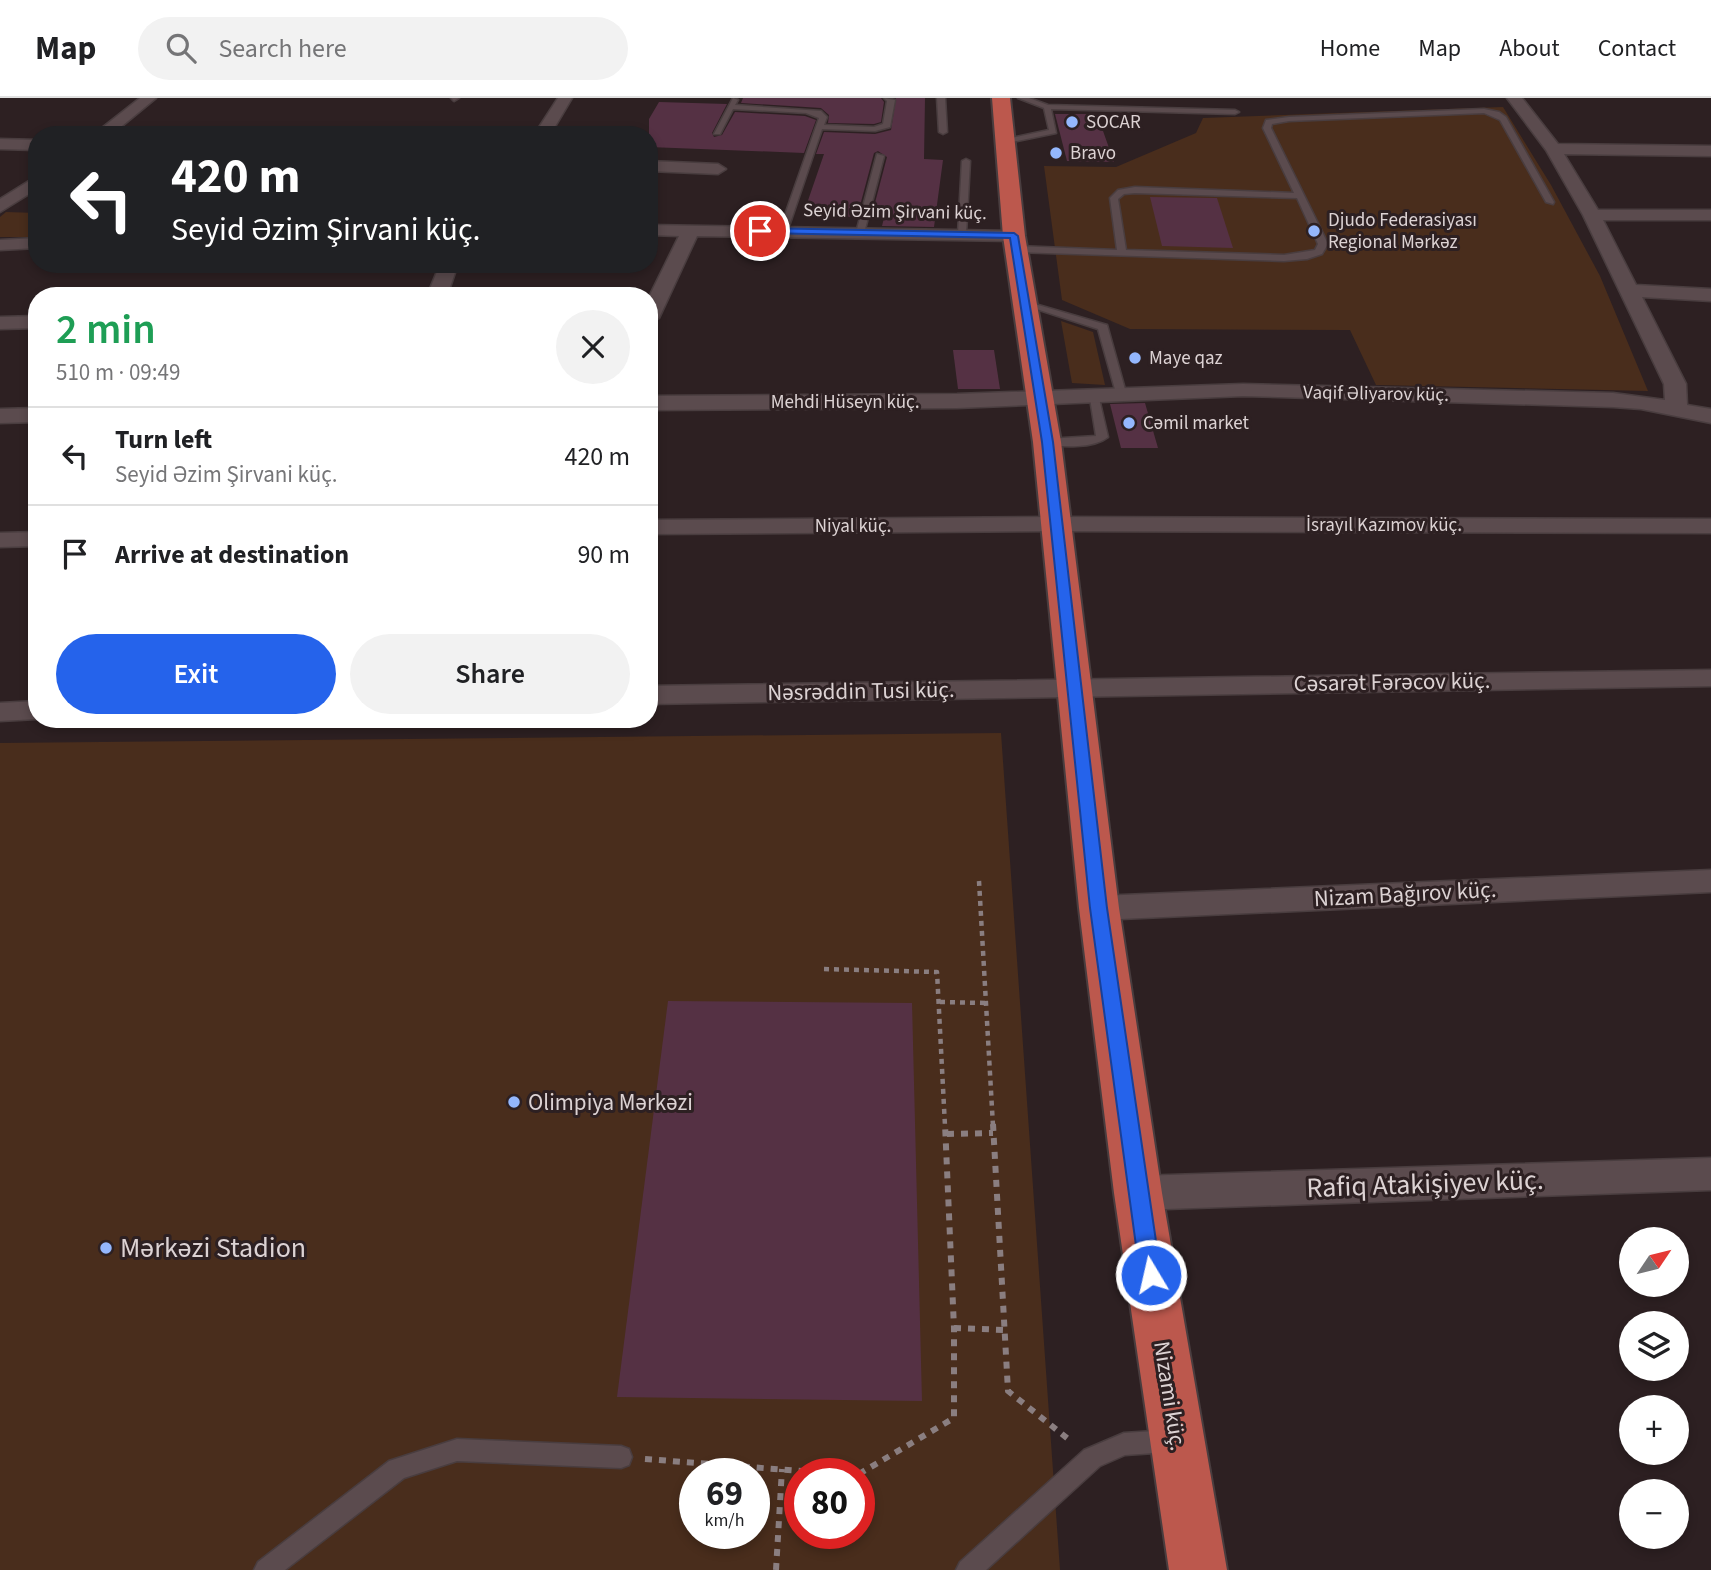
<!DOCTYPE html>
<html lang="en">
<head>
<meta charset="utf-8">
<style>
  :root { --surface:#fff; --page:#f2f2f2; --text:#202124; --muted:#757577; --line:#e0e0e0; --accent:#2563eb }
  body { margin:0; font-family:"Source Sans 3",sans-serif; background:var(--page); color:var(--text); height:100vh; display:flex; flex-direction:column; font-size:26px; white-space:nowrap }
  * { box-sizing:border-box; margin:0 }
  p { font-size:23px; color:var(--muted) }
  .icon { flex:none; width:38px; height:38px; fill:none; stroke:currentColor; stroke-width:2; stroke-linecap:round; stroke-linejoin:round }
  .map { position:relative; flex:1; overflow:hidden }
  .side { position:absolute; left:28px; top:189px; width:630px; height:441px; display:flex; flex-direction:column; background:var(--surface); border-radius:28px; box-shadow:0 4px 10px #0003 }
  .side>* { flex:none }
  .hud { position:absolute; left:28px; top:28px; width:630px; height:147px; border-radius:28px; box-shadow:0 4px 10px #0003; background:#202124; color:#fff; overflow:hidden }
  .needle { width:46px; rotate:55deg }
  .fabs { position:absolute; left:1619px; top:1129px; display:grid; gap:14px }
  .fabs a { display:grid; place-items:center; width:70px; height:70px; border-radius:50%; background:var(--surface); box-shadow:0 4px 10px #0003; font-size:35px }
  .speed { position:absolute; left:679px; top:1360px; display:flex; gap:14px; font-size:35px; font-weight:700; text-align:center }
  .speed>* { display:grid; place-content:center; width:91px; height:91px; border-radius:50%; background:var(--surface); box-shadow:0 4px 10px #0003; line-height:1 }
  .speed small { font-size:18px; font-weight:400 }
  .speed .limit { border:10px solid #d22; background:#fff; color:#111 }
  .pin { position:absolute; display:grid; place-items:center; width:60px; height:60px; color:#fff; margin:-30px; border:4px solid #fff; border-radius:50%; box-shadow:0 2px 7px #0007 }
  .me { position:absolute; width:77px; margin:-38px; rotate:351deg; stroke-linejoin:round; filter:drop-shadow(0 0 5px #0008) }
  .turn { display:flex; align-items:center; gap:24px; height:147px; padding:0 28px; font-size:32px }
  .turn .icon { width:91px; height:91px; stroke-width:2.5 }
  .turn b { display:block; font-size:49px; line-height:60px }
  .round { display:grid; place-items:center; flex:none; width:74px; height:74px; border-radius:37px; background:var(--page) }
  .overview { display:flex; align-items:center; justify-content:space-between; height:119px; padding:0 28px }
  h1 { font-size:42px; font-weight:600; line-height:52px; color:#1e9e55 }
  .button { display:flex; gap:14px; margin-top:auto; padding:14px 28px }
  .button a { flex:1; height:80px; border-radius:42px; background:var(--accent); color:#fff; font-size:28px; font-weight:600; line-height:80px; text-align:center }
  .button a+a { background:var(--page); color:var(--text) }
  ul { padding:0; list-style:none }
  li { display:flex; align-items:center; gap:21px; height:98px; padding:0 28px; border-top:2px solid var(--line) }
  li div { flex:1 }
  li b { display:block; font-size:26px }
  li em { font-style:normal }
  header { display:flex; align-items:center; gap:42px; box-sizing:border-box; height:98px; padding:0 35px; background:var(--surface); border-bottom:2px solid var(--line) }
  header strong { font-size:33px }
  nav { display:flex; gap:38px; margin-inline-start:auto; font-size:24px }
  .search { width:490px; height:63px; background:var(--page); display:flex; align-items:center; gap:18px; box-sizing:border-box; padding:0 24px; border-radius:38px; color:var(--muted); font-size:26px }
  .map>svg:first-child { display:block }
  .green { fill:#492d1c; fill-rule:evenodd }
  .building { fill:#553144 }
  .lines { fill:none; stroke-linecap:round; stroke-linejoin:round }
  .service-casing { stroke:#493d3f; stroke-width:3 }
  .minor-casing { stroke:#493d3f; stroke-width:3 }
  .trunk-casing { stroke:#493d3f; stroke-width:4 }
  .path-far1 { stroke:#8a7e80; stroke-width:4.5; stroke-dasharray:5 5; stroke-linecap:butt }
  .path { stroke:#8a7e80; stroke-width:6; stroke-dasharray:7 7; stroke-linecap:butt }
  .service { fill:#5b4b4e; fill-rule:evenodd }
  .minor { fill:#5b4b4e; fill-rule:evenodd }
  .trunk { fill:#bc584d; fill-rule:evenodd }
  .route { fill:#2563eb; stroke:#184099; stroke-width:2 }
  .poi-dot { fill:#94b7fd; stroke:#2d2022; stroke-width:2.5 }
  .labels { text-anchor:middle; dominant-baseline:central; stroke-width:6; stroke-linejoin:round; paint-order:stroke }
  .far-poi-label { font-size:19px; fill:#dcd2d3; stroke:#2d2022; text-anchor:start }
  .far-street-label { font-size:19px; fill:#dcd2d3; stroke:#2d2022 }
  .street-label { font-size:23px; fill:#dcd2d3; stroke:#2d2022 }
  .poi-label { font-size:23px; fill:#dcd2d3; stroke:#2d2022; text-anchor:start }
  .near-street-label { font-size:28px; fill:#dcd2d3; stroke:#2d2022 }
  .near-poi-label { font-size:28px; fill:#dcd2d3; stroke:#2d2022; text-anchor:start }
</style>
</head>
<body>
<header>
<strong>Map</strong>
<div class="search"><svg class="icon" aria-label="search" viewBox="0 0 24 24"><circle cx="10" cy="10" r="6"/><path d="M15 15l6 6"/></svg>Search here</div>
<nav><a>Home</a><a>Map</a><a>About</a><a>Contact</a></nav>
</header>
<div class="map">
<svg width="1711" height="1472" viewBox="0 0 1711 1472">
  <rect width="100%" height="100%" fill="#2d2022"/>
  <g class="green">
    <path d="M 1503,9 L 1551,87 L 1600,178 L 1648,293 L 1376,287 L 1350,232 L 1130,231 L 1062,202 L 1044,68 L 1116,69 L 1196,35 L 1203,20 Z"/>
    <path d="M 6,114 L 37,115 L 37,139 L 0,139 L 0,119 Z"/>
    <path d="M 1061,223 L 1093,234 L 1105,287 L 1072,285 Z"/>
    <path d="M 1001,635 L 1060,1472 L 0,1472 L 0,645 ZM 695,1376 L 754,1376 L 754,1435 L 695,1435 ZM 800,1376 L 859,1376 L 859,1435 L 800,1435 Z"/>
  </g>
  <g class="building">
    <path d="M 743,0 L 881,0 L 884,4 L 881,24 L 874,26 L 828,25 L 829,17 L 821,10 L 741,5 Z"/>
    <path d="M 896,0 L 925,0 L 924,61 L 943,62 L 934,129 L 882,128 L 884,120 L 871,120 L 887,59 L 878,53 L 874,55 L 857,119 L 803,117 L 824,56 L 816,56 L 824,34 L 875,36 L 891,32 Z"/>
    <path d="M 659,4 L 727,6 L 712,35 L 714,39 L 722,37 L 735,14 L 805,18 L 816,22 L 804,55 L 649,49 L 649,21 Z"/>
    <path d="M 1055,16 L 1097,16 L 1114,64 L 1067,63 Z"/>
    <path d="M 1150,99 L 1217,100 L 1233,150 L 1162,148 Z"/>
    <path d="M 953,252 L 994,252 L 1000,291 L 958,291 Z"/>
    <path d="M 1145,305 L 1158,350 L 1121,350 L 1110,306 Z"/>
    <path d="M 668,903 L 912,905 L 922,1303 L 617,1299 Z"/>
  </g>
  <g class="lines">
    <g class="service-casing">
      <g id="service">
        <path d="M 451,0 L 459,0 L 454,3 Z"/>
        <path d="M 733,0 L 738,2 L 735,7 L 821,13 L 827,19 L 824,27 L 874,29 L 883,26 L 887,3 L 884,0 L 895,2 L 890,29 L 875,33 L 822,31 L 787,134 L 783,137 L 779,134 L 819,20 L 806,15 L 733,11 L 720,36 L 714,36 Z"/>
        <path d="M 937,0 L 945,0 L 947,34 L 943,36 L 939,34 Z"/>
        <path d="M 1018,0 L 1029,0 L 1048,7 L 1235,12 L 1239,14 L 1235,16 L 1051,11 L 1056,35 L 1002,46 L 1002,42 L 1049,32 L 1044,10 Z"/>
        <path d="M 1484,11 L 1499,14 L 1506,19 L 1554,104 L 1553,106 L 1546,104 L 1500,22 L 1484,15 L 1289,23 L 1272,26 L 1271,30 L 1328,146 L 1322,156 L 1307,161 L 1284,163 L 1016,154 L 1011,151 L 1016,148 L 1117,152 L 1110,100 L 1118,92 L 1135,89 L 1294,95 L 1263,30 L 1266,22 L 1289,19 ZM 1135,95 L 1297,100 L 1318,146 L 1315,152 L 1284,157 L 1126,152 L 1118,101 L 1124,96 Z"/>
        <path d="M 877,56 L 884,58 L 864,135 L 860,138 L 856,135 Z"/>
        <path d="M 966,61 L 970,63 L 966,136 L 962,139 L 958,136 L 962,63 Z"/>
        <path d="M 1021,202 L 1107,227 L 1126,295 L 1125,297 L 1116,295 L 1098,231 L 1021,206 Z"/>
        <path d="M 1089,294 L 1098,296 L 1108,339 C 1093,351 1061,349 1043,346 L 1043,342 L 1047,341 L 1096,338 Z"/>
        <path d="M 1170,1332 L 1178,1335 L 1181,1343 L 1178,1351 L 1170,1354 L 1125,1357 L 1100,1368 L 986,1472 L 956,1472 L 960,1464 L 1084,1352 L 1124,1335 Z"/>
        <path d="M 457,1341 L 621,1348 L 629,1351 L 632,1359 L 629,1367 L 621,1370 L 457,1363 L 404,1380 L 285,1472 L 254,1472 L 258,1464 L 389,1363 Z"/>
      </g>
    </g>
    <g class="minor-casing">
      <g id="minor">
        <path d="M 140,0 L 156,0 L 111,37 L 93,37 Z"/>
        <path d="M 558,0 L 572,0 L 550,37 L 534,37 Z"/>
        <path d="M 1507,0 L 1522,0 L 1558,46 L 1711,48 L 1711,58 L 1564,56 L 1598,112 L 1711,112 L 1711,122 L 1603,122 L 1636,187 L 1711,191 L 1711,203 L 1642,199 L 1686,286 L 1687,307 L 1711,311 L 1711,325 L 1641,311 L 1613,309 L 1243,298 L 957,310 L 649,312 L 649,298 L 957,296 L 1243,286 L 1613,295 L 1665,302 L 1664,286 L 1583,117 L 1546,52 Z"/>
        <path d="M 0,41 L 37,42 L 37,52 L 0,51 Z"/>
        <path d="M 649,63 L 718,66 L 726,71 L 718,76 L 649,73 Z"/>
        <path d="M 37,78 L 37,91 L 0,114 L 0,101 Z"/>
        <path d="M 649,127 L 1014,133 L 1023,138 L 1014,143 L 697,138 L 659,220 L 649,226 L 649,199 L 679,138 L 649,137 Z"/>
        <path d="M 37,140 L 37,150 L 0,152 L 0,142 Z"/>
        <path d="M 440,166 L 458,166 L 447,198 L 427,198 Z"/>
        <path d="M 37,218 L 37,230 L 0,231 L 0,219 Z"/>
        <path d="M 37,310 L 37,324 L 0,325 L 0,311 Z"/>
        <path d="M 1056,419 L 1711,421 L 1711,435 L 1056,433 L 649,436 L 649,422 Z"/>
        <path d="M 37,434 L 37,448 L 0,449 L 0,435 Z"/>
        <path d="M 1711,572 L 1711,588 L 649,606 L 649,588 Z"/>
        <path d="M 37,603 L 37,621 L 0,623 L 0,605 Z"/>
        <path d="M 1711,772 L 1711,794 L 1099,822 L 1087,818 L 1082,810 L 1087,802 L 1099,798 Z"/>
        <path d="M 1711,1060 L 1711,1092 L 1138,1112 L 1124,1107 L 1118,1095 L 1124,1083 L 1138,1078 Z"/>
      </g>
    </g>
    <g class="trunk-casing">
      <path id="trunk" d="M 992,0 L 1010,0 L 1025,138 L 1061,344 L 1119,810 L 1162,1095 L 1227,1472 L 1169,1472 L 1114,1095 L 1079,810 L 1033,344 L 1003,138 Z"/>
    </g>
    <g class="path-far1">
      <path d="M 979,783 L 993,1028"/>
      <path d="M 824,871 L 937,874 L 945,1028"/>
      <path d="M 940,904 L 986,905"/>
    </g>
    <g class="path">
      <path d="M 993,1026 L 1008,1293 L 1072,1344"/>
      <path d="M 947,1036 L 993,1035"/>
      <path d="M 954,1230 L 1005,1232"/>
      <path d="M 645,1361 L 840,1376"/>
      <path d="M 859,1376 L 954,1320 L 954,1230 L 945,1026"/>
      <path d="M 776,1472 L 782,1371"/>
    </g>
    <use href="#service" class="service"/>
    <use href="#minor" class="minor"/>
    <use href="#trunk" class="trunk"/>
  </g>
  <path class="route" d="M 760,130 L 1014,135 L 1018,138 L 1053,344 L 1107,810 L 1161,1177 L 1158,1184 L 1151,1186 L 1143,1184 L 1140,1177 L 1090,810 L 1042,344 L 1010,140 L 757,135 L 756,133 Z"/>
  <g class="poi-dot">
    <circle cx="1072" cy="24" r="7"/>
    <circle cx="1056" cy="55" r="7"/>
    <circle cx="1314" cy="133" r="7"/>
    <circle cx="1135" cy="260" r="7"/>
    <circle cx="1129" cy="325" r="7"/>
    <circle cx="514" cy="1004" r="7"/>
    <circle cx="106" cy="1150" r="7"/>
  </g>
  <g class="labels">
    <g class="far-poi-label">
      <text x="1086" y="24">SOCAR</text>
      <text x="1070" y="55">Bravo</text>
      <text x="1328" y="122">Djudo Federasiyası<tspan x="1328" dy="22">Regional Mərkəz</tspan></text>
      <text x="1149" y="260">Maye qaz</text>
      <text x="1143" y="325">Cəmil market</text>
    </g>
    <g class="far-street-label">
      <text transform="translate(895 114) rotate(1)">Seyid Əzim Şirvani küç.</text>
      <text transform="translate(1376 296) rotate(1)">Vaqif Əliyarov küç.</text>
      <text x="845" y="304">Mehdi Hüseyn küç.</text>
      <text x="1384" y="427">İsrayıl Kazımov küç.</text>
      <text x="853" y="428">Niyal küç.</text>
    </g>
    <g class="street-label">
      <text transform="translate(1392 584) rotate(-1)">Cəsarət Fərəcov küç.</text>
      <text transform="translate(861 593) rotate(-1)">Nəsrəddin Tusi küç.</text>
      <text transform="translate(1405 796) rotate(-3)">Nizam Bağırov küç.</text>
      <text transform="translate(1170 1298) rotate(81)">Nizami küç.</text>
    </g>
    <g class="poi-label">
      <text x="528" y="1004">Olimpiya Mərkəzi</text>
    </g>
    <g class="near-street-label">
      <text transform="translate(1425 1086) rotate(-2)">Rafiq Atakişiyev küç.</text>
    </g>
    <g class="near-poi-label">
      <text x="120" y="1150">Mərkəzi Stadion</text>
    </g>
  </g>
</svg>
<div class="fabs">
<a><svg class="needle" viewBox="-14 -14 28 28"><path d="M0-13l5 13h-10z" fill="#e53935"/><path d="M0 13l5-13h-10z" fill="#757577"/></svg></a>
<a><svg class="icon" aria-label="layers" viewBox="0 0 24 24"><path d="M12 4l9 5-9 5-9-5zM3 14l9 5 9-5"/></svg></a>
<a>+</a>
<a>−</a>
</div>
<div class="speed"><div>69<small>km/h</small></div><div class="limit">80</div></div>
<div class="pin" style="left:760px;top:133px;background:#d93025"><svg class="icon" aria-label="arrive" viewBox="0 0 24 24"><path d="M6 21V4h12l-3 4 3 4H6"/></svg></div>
<svg class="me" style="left:1151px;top:1177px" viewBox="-20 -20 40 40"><circle r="17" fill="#2563eb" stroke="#fff" stroke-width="3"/><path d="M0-11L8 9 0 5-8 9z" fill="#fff"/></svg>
<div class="hud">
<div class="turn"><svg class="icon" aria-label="left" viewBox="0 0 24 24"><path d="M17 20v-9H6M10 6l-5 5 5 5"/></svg><div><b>420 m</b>Seyid Əzim Şirvani küç.</div></div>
</div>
<section class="side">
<div class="overview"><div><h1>2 min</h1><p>510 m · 09:49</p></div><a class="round"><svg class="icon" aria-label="close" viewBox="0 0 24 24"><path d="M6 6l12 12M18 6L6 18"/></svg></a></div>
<ul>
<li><svg class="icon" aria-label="left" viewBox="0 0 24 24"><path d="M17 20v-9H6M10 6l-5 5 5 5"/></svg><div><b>Turn left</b><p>Seyid Əzim Şirvani küç.</p></div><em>420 m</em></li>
<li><svg class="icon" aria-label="arrive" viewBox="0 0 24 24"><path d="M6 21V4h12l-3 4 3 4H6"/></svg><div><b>Arrive at destination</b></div><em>90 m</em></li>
</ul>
<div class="button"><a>Exit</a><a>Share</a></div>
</section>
</div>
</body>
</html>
